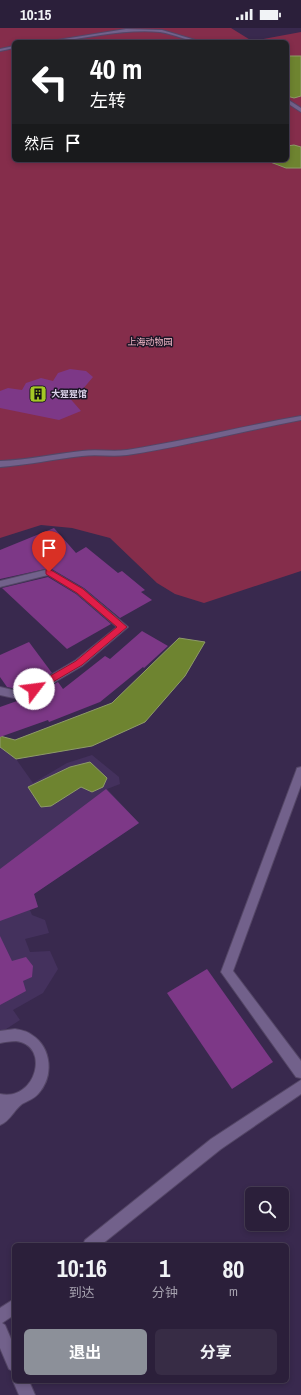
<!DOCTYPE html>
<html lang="zh">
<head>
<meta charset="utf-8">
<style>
  :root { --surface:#2b1f3a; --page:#372c45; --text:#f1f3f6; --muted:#a6a2af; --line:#473d54; --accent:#8c9099 }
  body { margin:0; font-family:"Archivo Narrow","Noto Sans SC",sans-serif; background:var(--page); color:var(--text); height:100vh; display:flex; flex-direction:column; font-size:15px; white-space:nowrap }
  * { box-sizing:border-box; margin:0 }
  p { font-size:13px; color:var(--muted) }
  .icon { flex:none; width:22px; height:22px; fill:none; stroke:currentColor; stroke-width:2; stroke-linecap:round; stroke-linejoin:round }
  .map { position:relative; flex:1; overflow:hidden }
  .panel { position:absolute; left:12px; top:1215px; width:277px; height:140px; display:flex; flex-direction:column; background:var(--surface); border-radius:6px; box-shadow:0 2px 6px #0003,0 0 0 1px var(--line) }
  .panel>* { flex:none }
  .banner { position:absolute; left:12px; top:12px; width:277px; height:122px; border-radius:6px; box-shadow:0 2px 6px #0003,0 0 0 1px var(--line); background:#202124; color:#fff; overflow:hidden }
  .controls { position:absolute; left:245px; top:1159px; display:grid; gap:8px }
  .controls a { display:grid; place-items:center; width:44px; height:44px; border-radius:6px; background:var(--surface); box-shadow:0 2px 6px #0003,0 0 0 1px var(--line); font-size:20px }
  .pin { position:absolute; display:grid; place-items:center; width:34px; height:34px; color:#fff; margin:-41px -17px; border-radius:50% 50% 50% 0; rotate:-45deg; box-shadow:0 0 4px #0007 }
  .pin .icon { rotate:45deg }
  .me { position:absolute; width:44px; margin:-22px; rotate:60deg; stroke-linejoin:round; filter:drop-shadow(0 0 3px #0008) }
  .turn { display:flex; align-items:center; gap:14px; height:84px; padding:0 12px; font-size:18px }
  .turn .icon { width:52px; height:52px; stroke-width:2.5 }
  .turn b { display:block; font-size:28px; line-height:34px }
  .then { display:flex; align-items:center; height:38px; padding:0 12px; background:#0003; gap:8px; font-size:15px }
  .eta { display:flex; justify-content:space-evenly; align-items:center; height:68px; text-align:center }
  .eta b { font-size:24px; font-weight:700; line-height:28px }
  .button { display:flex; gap:8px; margin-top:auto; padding:8px 12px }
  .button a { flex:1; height:46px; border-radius:6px; background:var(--accent); color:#fff; font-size:16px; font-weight:700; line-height:46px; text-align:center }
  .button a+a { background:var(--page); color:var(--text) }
  .status { display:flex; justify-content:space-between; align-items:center; height:28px; padding:0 20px; background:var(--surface); direction:ltr }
  .status svg { height:11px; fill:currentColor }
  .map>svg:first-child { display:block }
  .built { fill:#44315d }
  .green { fill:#852d4b; fill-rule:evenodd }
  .water { fill:#6e8430; stroke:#8e9b68 }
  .building { fill:#7d3887 }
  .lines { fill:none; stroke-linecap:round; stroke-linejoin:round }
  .minor-casing { stroke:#544666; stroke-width:2 }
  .minor { fill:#72618b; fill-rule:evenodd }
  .route { fill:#e11d48; stroke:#92132f }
  .labels { text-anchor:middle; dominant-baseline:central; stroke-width:3; stroke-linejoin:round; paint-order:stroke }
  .far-park-label { font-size:9px; fill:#f7bdcc; stroke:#1d1627 }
  .far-poi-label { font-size:9px; font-weight:bold; fill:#dad1e9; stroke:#1d1627; text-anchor:start }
</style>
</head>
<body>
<div class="status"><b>10:15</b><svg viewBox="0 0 49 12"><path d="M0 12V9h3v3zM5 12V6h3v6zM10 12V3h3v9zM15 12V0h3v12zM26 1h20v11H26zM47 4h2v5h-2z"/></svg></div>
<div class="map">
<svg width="301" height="1367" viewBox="0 0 301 1367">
  <rect width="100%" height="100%" fill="#39294e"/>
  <path class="built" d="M 0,719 L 16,731 L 33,755 L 67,735 L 92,727 L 119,749 L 120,756 L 107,761 L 139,795 L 34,866 L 38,879 L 30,882 L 32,887 L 45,892 L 49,905 L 25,911 L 30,924 L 50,923 L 58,941 L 43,965 L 13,982 L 20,992 L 0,1005 Z"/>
  <path class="green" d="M 0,0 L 231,0 L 252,13 L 301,4 L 301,543 L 204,575 L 175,566 L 157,555 L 110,510 L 72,500 L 41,497 L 0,510 ZM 14,14 L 287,14 L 287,132 L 14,132 Z"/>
  <g class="water">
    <path d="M 287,28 L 301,28 L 301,68 L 294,70 L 287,68 Z"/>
    <path d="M 294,117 L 301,119 L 301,140 L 286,140 L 265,132 L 287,132 L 287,118 Z"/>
    <path d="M 179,610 L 205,614 L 185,648 L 145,694 L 92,718 L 16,731 L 0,719 L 0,708 L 15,712 L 112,675 Z"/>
    <path d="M 90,734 L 107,750 L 103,759 L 92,764 L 81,759 L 51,778 L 41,779 L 28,759 L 70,739 Z"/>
  </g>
  <g class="building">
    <path d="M 70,341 L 86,343 L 93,349 L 82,362 L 67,367 L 81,383 L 59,392 L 0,380 L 0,363 L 8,360 L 22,362 L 26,355 L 41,350 L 53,353 L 58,345 Z"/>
    <path d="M 54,500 L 76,525 L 86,519 L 118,545 L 122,543 L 145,562 L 141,564 L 152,572 L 120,590 L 84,560 L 50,540 L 0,551 L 0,522 Z"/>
    <path d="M 48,549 L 76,566 L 111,596 L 67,621 L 2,560 Z"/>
    <path d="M 142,603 L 168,618 L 144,640 L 143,639 L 100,674 L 49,694 L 48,692 L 0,709 L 0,679 L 17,673 L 16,672 L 23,673 L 26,672 L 58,654 L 63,661 L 105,628 L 110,631 Z"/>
    <path d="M 29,614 L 52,645 L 22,662 L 7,659 L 0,649 L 0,627 Z"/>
    <path d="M 106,761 L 139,795 L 34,866 L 38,879 L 0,893 L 0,841 Z"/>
    <path d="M 0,908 L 12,933 L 26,929 L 33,938 L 32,949 L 23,953 L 26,963 L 0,977 Z"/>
    <path d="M 207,941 L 273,1034 L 232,1061 L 167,965 Z"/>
  </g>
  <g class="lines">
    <g class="minor-casing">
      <g id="minor">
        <path d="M 126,1 L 162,2 L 202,14 C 188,14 175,6 160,4 C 126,1 91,9 56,14 L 45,14 Z"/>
        <path d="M 14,18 L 14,20 L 0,23 L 0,21 Z"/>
        <path d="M 287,71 L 301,80 L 301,84 L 287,75 Z"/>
        <path d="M 301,388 L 301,392 C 243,403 186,418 127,427 C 112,429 97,426 82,428 C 54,431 28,437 0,439 L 0,433 C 28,432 54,426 82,423 C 97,421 112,424 127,422 C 186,413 243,398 301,388 Z"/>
        <path d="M 49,541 L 83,561 L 128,599 L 82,638 L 26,671 L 23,672 L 0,667 L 0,659 L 22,664 L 76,632 L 117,599 L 77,565 L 48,547 L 0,559 L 0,553 Z"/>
        <path d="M 301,739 L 301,757 L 233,943 L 301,1033 L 301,1050 L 296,1049 L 221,944 L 296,743 L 297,740 Z"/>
        <path d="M 15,1001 C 21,1002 27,1003 32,1007 C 52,1020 54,1049 38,1066 C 34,1071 27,1073 22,1076 C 14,1082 10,1093 0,1097 L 0,1066 C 36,1074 51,1017 16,1013 C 11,1013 5,1014 0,1015 L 0,1003 Z"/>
        <path d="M 301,1052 L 301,1066 L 221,1121 L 101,1217 L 83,1217 L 85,1212 L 211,1111 Z"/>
        <path d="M 14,1271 L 14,1287 L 2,1295 L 5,1297 L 14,1318 L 14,1344 L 9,1341 L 0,1320 L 0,1280 Z"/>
        <path d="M 14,1351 L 14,1353 L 29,1353 L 35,1367 L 19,1367 L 13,1353 Z"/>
      </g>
    </g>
    <use href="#minor" class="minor"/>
  </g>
  <path class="route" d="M 49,541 L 83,561 L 127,599 L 82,637 L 34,665 L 31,664 L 30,661 L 31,659 L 76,633 L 117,599 L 77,565 L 46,546 L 46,542 Z"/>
  <defs>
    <g id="building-square" transform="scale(0.9)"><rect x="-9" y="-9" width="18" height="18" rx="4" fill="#a4c825" stroke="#1d1627"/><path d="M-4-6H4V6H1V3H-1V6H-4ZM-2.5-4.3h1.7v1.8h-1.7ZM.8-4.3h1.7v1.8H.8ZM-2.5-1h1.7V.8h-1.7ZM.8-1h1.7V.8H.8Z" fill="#111"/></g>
  </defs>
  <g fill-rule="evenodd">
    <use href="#building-square" x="38" y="366"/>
  </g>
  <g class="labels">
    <g class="far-park-label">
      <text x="150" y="314">上海动物园</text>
    </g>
    <g class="far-poi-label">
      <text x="51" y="366">大猩猩馆</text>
    </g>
  </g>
</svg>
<div class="controls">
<a><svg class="icon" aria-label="search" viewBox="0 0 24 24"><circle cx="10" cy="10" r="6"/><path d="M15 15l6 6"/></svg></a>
</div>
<div class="pin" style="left:49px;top:544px;background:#d93025"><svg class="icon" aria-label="arrive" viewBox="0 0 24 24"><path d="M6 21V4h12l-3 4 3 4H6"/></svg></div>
<svg class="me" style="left:34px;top:661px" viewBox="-20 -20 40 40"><circle r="19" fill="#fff"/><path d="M0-13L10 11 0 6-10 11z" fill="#e11d48"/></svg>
<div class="banner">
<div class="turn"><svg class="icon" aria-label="left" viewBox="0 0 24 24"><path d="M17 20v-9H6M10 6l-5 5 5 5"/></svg><div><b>40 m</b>左转</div></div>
<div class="then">然后<svg class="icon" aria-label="arrive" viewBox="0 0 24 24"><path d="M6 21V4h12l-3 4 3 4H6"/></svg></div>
</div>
<section class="panel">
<div class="eta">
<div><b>10:16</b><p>到达</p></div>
<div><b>1</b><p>分钟</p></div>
<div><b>80</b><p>m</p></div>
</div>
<div class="button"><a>退出</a><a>分享</a></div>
</section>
</div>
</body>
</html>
